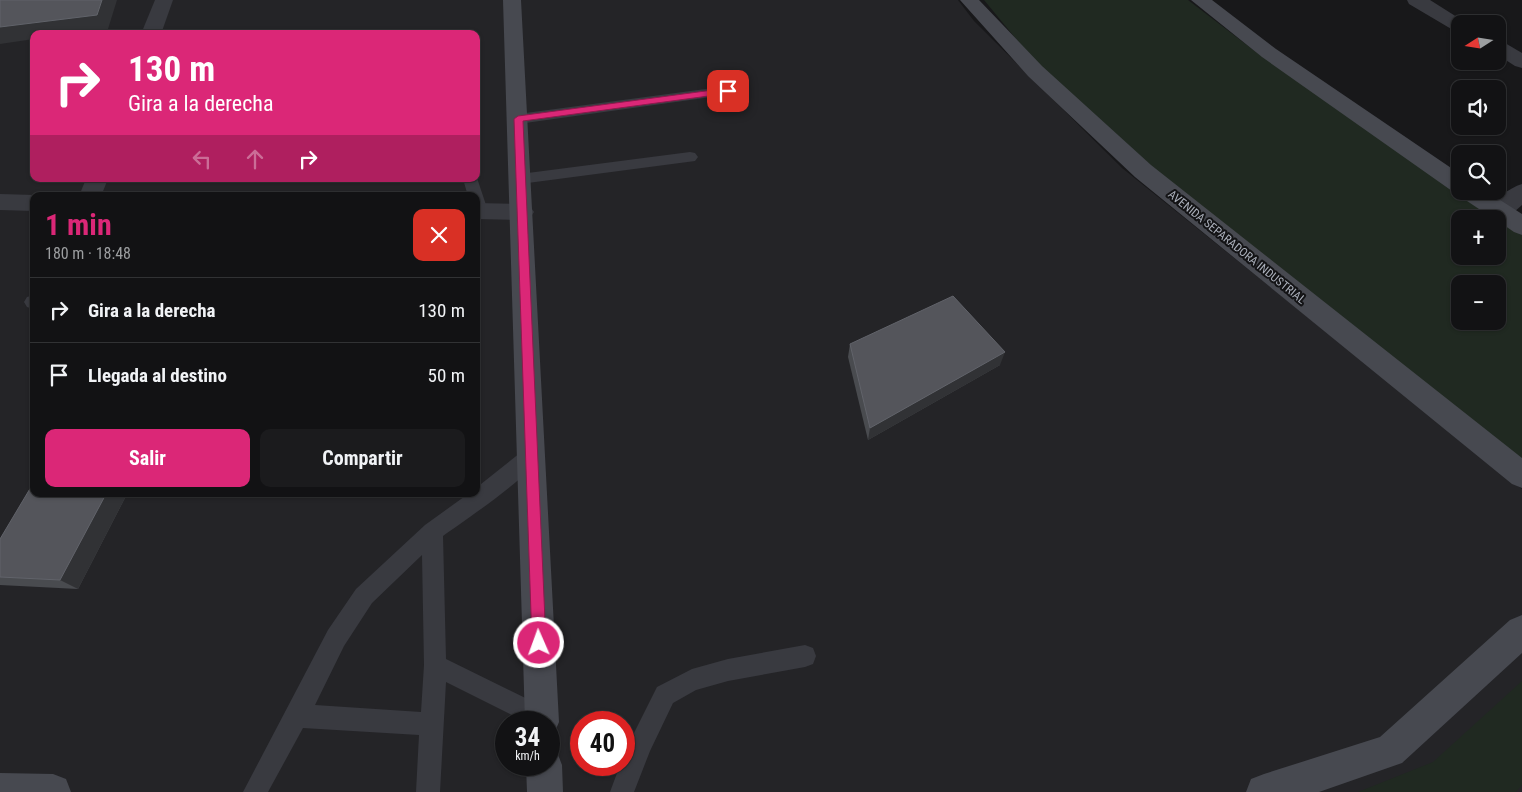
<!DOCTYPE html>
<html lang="es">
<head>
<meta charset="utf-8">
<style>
  :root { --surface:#121214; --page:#1b1b1d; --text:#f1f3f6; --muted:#9c9ea0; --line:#313234; --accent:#db2777 }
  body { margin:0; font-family:"Roboto Condensed",sans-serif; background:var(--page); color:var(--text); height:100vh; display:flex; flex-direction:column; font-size:19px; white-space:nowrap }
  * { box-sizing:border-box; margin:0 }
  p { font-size:16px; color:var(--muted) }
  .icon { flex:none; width:28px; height:28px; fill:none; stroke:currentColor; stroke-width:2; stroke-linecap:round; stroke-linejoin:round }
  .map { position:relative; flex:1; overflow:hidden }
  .side { position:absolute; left:30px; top:192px; width:450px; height:305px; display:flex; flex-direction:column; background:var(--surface); border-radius:10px; box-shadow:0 1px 4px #0004,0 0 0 1px var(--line) }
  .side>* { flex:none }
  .guide { position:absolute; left:30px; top:30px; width:450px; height:152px; border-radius:10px; box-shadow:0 1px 4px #0004,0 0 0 1px var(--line); background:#db2777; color:#fff; overflow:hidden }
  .needle { width:32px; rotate:258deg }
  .tools { position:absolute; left:1451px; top:15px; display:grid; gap:10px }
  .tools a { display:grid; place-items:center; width:55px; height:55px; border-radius:10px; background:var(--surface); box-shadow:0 1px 4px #0004,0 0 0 1px var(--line); font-size:25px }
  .speed { position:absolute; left:495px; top:711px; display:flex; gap:10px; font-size:25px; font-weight:700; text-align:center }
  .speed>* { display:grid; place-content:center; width:65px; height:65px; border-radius:50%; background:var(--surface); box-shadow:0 1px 4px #0004,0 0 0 1px var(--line); line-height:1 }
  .speed small { font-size:12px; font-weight:400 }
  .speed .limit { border:8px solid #d22; background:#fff; color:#111 }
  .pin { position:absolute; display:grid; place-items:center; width:42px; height:42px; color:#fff; margin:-21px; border-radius:10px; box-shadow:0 2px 8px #0006 }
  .me { position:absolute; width:55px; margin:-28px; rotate:358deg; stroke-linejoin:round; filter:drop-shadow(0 0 4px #0008) }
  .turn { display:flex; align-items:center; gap:18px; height:105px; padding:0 15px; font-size:22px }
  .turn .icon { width:65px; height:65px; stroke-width:2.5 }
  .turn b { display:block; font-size:35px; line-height:42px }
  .lanes { display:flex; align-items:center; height:48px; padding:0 15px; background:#0003; justify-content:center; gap:25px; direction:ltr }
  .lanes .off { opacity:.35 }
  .round { display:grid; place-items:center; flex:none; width:52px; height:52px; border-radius:10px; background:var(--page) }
  .head { display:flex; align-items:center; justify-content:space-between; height:85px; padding:0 15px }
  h1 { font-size:30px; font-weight:700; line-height:38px; color:var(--accent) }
  .action { display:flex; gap:10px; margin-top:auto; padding:10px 15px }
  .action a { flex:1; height:58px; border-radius:10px; background:var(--accent); color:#fff; font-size:20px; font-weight:700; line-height:58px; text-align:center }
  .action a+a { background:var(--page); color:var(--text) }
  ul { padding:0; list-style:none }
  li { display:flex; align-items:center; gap:15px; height:65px; padding:0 15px; border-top:1px solid var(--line) }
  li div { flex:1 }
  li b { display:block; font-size:19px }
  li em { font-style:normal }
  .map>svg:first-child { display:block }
  .built { fill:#242427; fill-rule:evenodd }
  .green { fill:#202921; fill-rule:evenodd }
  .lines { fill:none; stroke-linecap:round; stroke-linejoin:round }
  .lane { fill:#393a40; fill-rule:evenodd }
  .street { fill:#393a40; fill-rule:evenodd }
  .secondary { fill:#474950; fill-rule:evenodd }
  .wall { fill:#494b4f }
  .shaded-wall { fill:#313235 }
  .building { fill:#54555b; stroke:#61636a }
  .route { fill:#db2777; stroke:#8e194d }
  .labels { text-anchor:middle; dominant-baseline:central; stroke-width:4; stroke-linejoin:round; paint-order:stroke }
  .street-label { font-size:12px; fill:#aaafba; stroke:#131315 }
</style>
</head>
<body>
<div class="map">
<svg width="1522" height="792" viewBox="0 0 1522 792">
  <rect width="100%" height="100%" fill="#18181a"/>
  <path class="built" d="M 0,0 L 958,0 L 974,21 L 1122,168 L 1522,489 L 1522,792 L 0,792 ZM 34,34 L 476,34 L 476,179 L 34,179 ZM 34,196 L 476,196 L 476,494 L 34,494 ZM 506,722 L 549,722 L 549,765 L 506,765 ZM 581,722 L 624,722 L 624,765 L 581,765 Z"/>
  <g class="green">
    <path d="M 984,0 L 1188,0 L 1260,55 L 1495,219 L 1460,219 L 1460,256 L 1498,256 L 1498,220 L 1522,235 L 1522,460 L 1147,168 L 1041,69 ZM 1460,284 L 1498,284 L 1498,321 L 1460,321 Z"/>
    <path d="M 1522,681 L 1522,785 L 1516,792 L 1358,792 L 1433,762 Z"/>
  </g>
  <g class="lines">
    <g class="lane">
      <path d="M 728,86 L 733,88 L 735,91 L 733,94 L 518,124 L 513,122 L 511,119 L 513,116 L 518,114 Z"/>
      <path d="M 690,152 L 695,153 L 698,157 L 695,161 L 520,184 L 515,183 L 512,179 L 515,175 L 520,174 Z"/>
      <path d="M 476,175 L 488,211 L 486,215 L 476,216 L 476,196 L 468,196 L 463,179 L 476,179 Z"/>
      <path d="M 34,295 L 34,309 L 33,309 L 27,307 L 24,302 L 27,297 Z"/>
      <path d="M 532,446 L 539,449 L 542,455 C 532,475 464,521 443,536 L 446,659 L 550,710 L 554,718 L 550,726 L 549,727 L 549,722 L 526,722 L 446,682 L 440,792 L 416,792 L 419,735 L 303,728 L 268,792 L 243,792 L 328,630 L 356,589 L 425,525 L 468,494 L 476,494 L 476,488 L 525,449 ZM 422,555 L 424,665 L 421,712 L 315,705 L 344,646 L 372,603 Z"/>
      <path d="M 805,645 L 813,648 L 816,656 L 813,664 L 805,667 L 728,681 L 696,690 L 673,703 L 650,751 L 634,792 L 610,792 L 620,765 L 624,765 L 624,756 L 632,737 L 657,687 L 692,669 L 728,659 Z"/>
    </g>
    <g class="street">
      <path d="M 155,0 L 173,0 L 161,34 L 141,34 Z"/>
      <path d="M 1407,0 L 1430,0 L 1468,24 L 1460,24 L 1460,32 L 1453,30 L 1409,4 Z"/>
      <path d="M 1498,41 L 1505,43 L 1522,53 L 1522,68 L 1515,66 L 1498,55 Z"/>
      <path d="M 86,179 L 108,179 L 101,196 L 79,196 Z"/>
      <path d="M 1522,184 L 1522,205 C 1509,216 1506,221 1490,218 L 1486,212 C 1493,200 1509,188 1522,184 Z"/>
      <path d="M 0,194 L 34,195 L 39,196 L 34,196 L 34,211 L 0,210 Z"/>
      <path d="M 476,203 L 522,204 L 530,206 L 534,212 L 530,218 L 522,220 L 476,219 Z"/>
    </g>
    <g class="secondary">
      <path d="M 503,0 L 521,0 L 559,722 L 554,734 L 549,736 L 549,722 L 525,722 Z"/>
      <path d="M 960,0 L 979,0 L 1042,66 L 1151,165 L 1522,458 L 1522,488 L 1512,484 L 1135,177 L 1028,76 Z"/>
      <path d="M 1191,0 L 1212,0 L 1276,49 L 1460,174 L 1460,191 L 1486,191 L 1522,214 L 1522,235 L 1514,232 L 1498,221 L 1498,219 L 1494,219 L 1461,197 L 1458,193 L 1452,191 L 1262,57 Z"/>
      <path d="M 1522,615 L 1522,653 L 1402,763 L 1319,792 L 1246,792 L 1251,779 L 1264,774 L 1380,737 L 1510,620 Z"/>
      <path d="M 549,749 L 557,752 L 562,765 L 563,792 L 527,792 L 526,765 L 549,765 Z"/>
      <path d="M 0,773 L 53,774 L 66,779 L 71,792 L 0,792 Z"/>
    </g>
  </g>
  <g class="wall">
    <path d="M 850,344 L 1000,365 L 868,440 L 848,357 Z"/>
    <path d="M 34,494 L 127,494 L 78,589 L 0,585 L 0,539 Z"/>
  </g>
  <g class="shaded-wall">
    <path d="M 102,0 L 117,0 L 108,29 L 73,34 L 34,34 L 34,39 L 0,44 L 0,27 Z"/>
    <path d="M 1005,352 L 1000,365 L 868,440 L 870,428 Z"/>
    <path d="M 106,494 L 127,494 L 78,589 L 60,580 Z"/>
  </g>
  <g class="building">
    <path d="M 0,0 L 102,0 L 97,15 L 0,27 Z"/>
    <path d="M 953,296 L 1005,352 L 870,428 L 850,344 Z"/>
    <path d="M 34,482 L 34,494 L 106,494 L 60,580 L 0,577 L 0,539 Z"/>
  </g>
  <path class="route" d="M 728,88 L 732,91 L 731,93 L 523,121 L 546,643 L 544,648 L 539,650 L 534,648 L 532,643 L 514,119 L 518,116 Z"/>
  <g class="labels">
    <g class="street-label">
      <text transform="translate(1237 247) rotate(39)">AVENIDA SEPARADORA INDUSTRIAL</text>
    </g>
  </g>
</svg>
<div class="tools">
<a><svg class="needle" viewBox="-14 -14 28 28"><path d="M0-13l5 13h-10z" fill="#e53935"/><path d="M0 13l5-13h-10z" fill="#9c9ea0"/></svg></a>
<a><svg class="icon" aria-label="sound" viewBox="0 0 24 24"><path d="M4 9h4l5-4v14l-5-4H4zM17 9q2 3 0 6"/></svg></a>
<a><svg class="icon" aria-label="search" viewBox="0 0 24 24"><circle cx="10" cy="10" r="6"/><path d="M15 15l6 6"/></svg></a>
<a>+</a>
<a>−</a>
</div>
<div class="speed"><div>34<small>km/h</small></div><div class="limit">40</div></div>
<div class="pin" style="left:728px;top:91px;background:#d93025"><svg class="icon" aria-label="arrive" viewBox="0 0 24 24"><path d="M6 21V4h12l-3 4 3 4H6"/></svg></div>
<svg class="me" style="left:539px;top:643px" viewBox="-20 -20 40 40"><circle r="17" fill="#db2777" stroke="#fff" stroke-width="3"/><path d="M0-11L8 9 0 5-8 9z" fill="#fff"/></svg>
<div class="guide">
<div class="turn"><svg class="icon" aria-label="right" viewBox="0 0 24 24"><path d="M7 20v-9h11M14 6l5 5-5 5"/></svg><div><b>130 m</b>Gira a la derecha</div></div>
<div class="lanes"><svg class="icon off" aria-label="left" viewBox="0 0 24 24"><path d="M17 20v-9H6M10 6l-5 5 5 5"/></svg><svg class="icon off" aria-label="ahead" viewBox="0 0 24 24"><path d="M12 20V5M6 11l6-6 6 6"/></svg><svg class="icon" aria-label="right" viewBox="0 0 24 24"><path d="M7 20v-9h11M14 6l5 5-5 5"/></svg></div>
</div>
<section class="side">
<div class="head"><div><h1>1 min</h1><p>180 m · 18:48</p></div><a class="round" style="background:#d93025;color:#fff"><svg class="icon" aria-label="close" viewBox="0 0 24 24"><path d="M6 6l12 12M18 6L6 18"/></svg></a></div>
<ul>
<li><svg class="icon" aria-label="right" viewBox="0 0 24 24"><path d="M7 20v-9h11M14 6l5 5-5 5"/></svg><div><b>Gira a la derecha</b></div><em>130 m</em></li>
<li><svg class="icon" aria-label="arrive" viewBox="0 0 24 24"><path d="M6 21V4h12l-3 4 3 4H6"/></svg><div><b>Llegada al destino</b></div><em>50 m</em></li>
</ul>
<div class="action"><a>Salir</a><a>Compartir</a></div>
</section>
</div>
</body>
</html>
